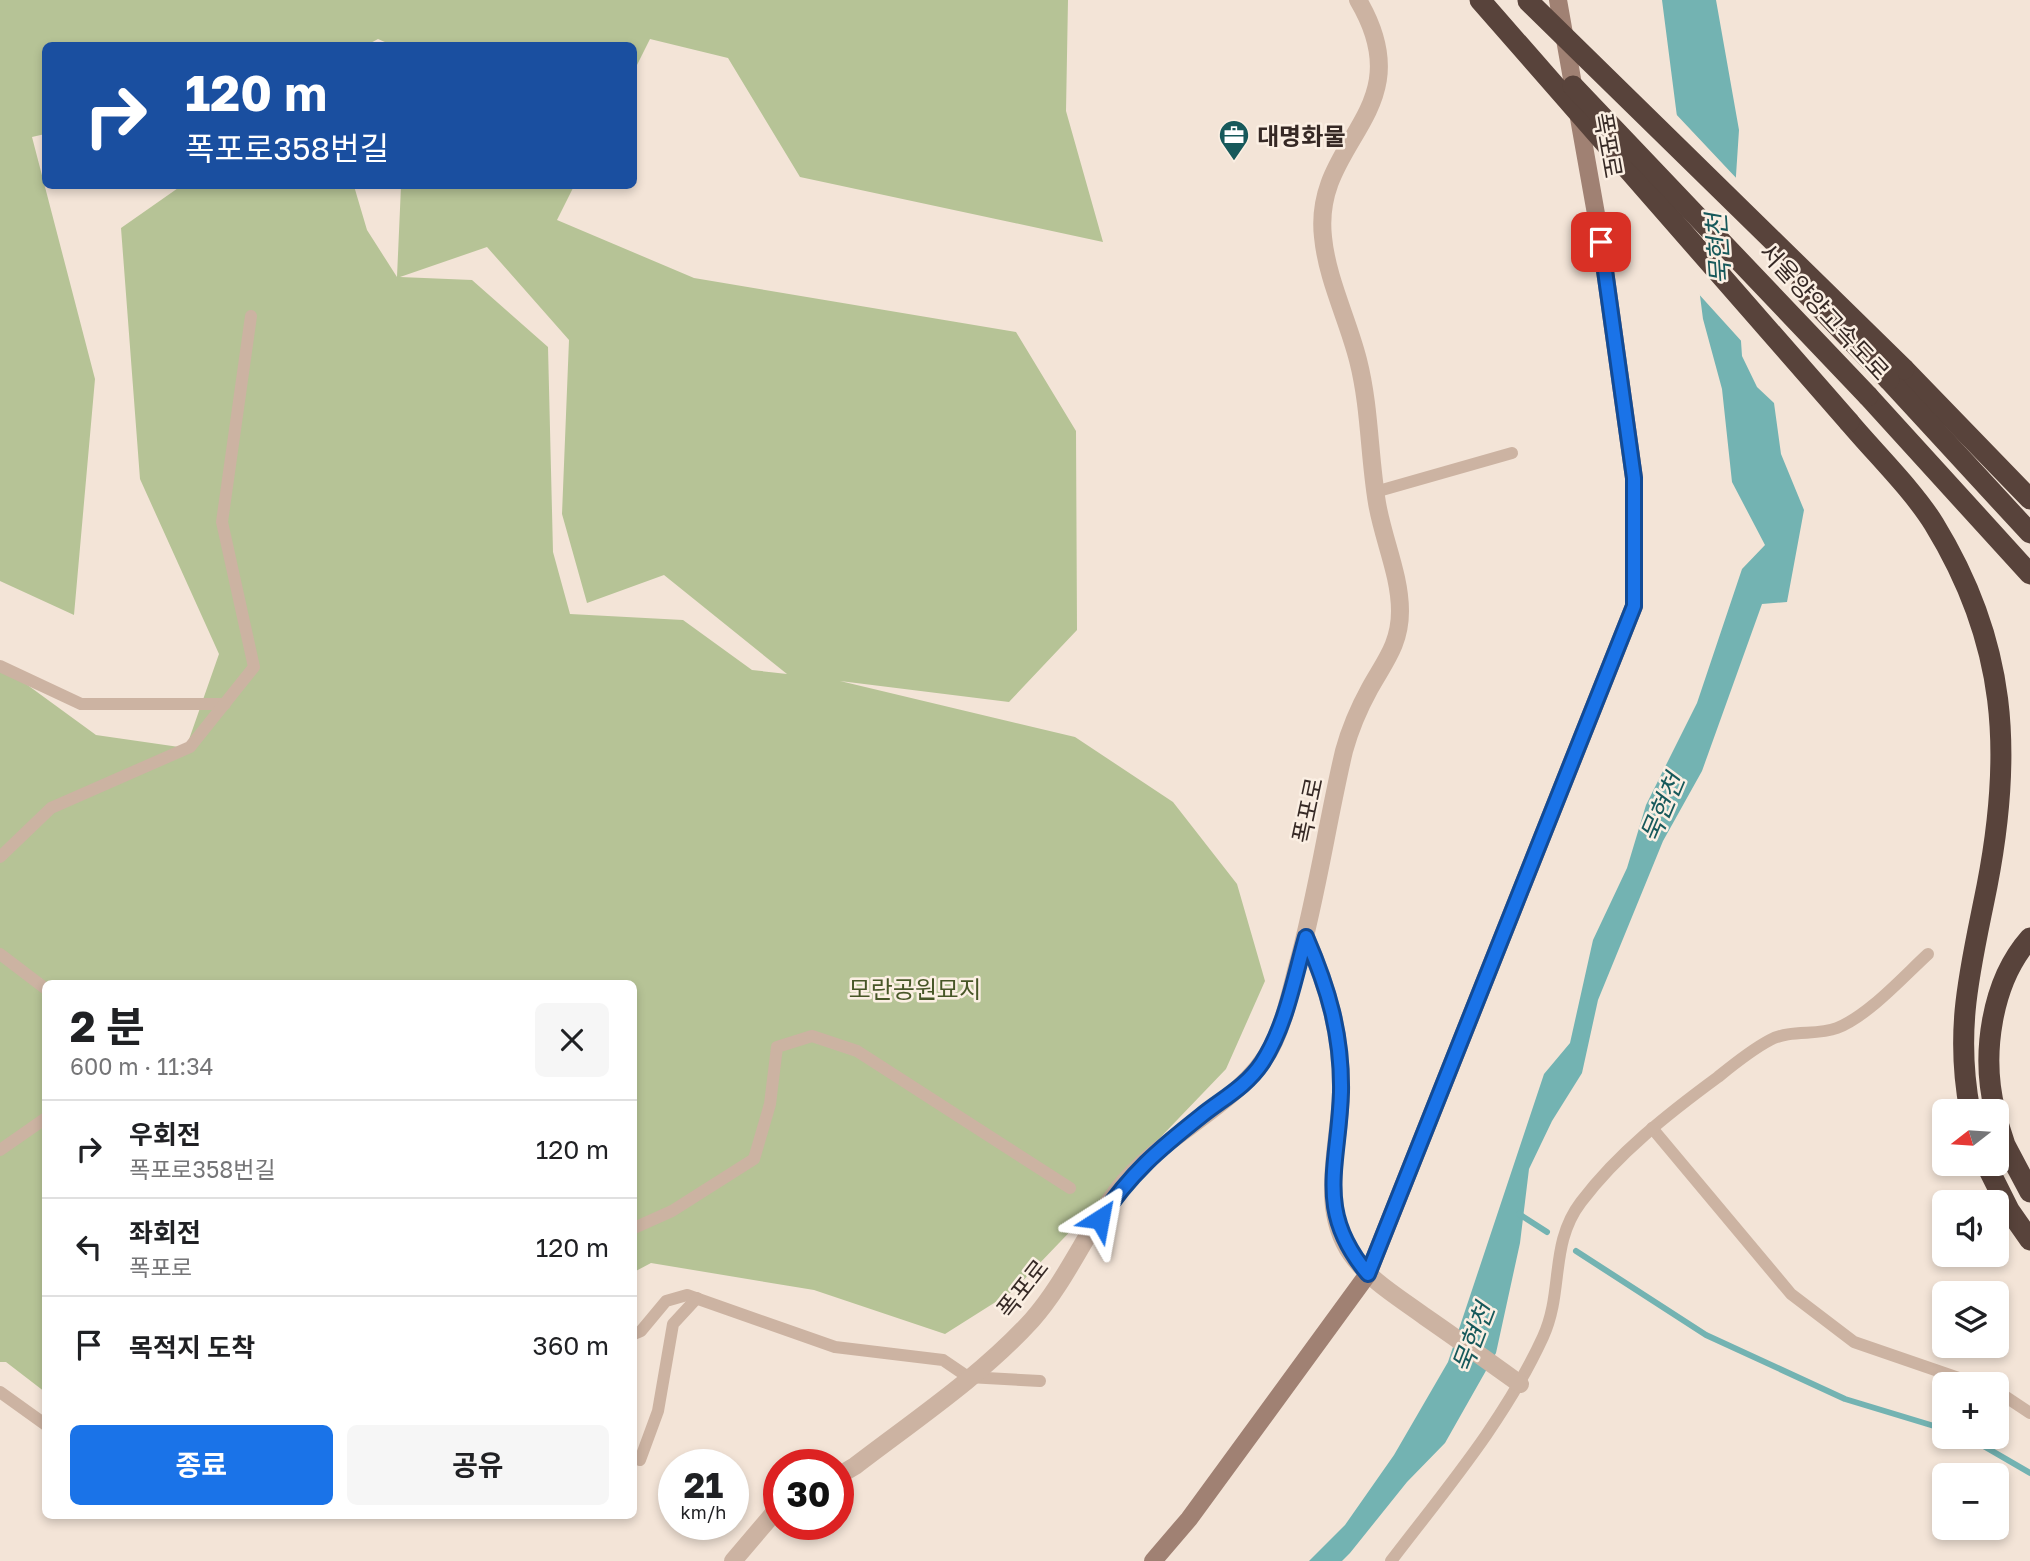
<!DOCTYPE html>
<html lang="ko">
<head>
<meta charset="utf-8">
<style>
  :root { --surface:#fff; --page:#f6f6f6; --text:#202124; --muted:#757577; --line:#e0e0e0; --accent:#1a73e8 }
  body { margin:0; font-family:"Golos Text","Noto Sans KR",sans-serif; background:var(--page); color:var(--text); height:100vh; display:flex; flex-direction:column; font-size:26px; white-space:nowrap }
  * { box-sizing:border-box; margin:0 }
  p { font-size:23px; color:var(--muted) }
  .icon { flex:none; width:38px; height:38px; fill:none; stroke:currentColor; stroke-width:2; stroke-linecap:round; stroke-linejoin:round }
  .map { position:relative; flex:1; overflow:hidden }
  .side { position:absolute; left:42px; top:980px; width:595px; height:539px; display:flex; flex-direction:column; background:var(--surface); border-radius:10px; box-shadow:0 4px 10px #0003 }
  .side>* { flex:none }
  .banner { position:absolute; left:42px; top:42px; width:595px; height:147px; border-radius:10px; box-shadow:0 4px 10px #0003; background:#1a4fa0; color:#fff; overflow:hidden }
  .needle { width:46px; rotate:253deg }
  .tools { position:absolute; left:1932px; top:1099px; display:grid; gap:14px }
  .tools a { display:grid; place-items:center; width:77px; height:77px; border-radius:10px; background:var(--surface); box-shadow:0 4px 10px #0003; font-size:35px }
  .speed { position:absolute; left:658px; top:1449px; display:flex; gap:14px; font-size:35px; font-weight:700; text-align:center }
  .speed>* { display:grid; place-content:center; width:91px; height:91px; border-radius:50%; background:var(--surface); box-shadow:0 4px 10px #0003; line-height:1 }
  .speed small { font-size:18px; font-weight:400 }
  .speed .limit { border:10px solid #d22; background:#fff; color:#111 }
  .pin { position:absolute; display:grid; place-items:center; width:60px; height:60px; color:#fff; margin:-30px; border-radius:14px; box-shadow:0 4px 10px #0006 }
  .me { position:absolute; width:77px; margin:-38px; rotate:34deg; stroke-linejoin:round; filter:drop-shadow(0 0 5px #0008) }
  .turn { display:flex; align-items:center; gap:24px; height:147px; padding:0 28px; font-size:32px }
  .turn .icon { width:91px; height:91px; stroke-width:2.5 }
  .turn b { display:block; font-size:49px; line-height:60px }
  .round { display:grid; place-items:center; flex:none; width:74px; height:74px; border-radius:10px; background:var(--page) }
  .summary { display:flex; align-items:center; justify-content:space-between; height:119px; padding:0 28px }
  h1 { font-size:42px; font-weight:700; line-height:52px }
  .action { display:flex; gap:14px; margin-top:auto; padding:14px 28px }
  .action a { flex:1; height:80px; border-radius:10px; background:var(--accent); color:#fff; font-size:28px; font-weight:700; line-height:80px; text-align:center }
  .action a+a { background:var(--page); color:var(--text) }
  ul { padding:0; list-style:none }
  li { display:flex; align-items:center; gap:21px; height:98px; padding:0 28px; border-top:2px solid var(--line) }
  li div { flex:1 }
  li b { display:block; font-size:26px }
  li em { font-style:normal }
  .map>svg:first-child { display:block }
  .green { fill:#b6c396; fill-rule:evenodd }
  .water { fill:#73b3b2 }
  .pier { fill:#f3e4d7 }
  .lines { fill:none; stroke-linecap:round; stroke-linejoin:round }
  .stream { stroke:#73b3b2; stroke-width:6 }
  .service { stroke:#ccb3a2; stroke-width:12 }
  .minor { stroke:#ccb3a2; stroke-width:18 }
  .secondary { stroke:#a08173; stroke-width:18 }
  .motorway { stroke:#58433b; stroke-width:21 }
  .motorway-bridge { stroke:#58433b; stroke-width:21 }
  .route-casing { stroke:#114b97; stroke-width:18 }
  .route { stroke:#1a73e8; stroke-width:12 }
  .labels { text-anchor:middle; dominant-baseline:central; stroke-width:5; stroke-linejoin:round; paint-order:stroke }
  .poi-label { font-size:24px; font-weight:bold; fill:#362925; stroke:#fbefe3; text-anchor:start }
  .street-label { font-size:24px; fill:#362925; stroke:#fbefe3 }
  .park-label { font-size:24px; fill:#475627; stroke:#fbefe3 }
  .water-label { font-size:26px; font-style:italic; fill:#17595b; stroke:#fbefe3 }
</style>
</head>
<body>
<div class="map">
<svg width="2030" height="1561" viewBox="0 0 2030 1561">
  <rect width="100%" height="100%" fill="#f3e4d7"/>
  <g class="green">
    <path d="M 0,0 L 1068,0 L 1066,111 L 1103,242 L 800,177 L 728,58 L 650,39 L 634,71 L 634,46 L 394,46 L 378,39 L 365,46 L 46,46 L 45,134 L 32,137 L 95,379 L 74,615 L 0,581 Z"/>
    <path d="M 181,186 L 354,186 L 367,230 L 397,277 L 401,186 L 574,186 L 557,220 L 694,278 L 1016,332 L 1076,431 L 1077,630 L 1009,702 L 840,681 L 1075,737 L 1173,802 L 1237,884 L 1265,981 L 1226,1069 L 1013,1291 L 945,1334 L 814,1290 L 651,1263 L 634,1272 L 634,984 L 46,984 L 45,1392 L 6,1362 L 0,1362 L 0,665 L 96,735 L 186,748 L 219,654 L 140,479 L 121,228 ZM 487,247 L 569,340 L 562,514 L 587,603 L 664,575 L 787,674 L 752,670 L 683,620 L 570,614 L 553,552 L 548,347 L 472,280 L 400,277 Z"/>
  </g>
  <path class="water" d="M 1662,0 L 1716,0 L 1739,130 L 1733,221 L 1742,356 L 1757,387 L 1774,403 L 1781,454 L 1804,510 L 1787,602 L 1762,604 L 1702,771 L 1663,841 L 1598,1000 L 1582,1073 L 1552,1121 L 1529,1169 L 1520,1243 L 1496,1353 L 1445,1443 L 1407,1482 L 1350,1553 L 1342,1561 L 1309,1561 L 1345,1525 L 1394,1455 L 1448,1362 L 1544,1074 L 1570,1043 L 1593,940 L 1627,868 L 1646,805 L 1697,703 L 1742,569 L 1765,545 L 1732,482 L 1722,389 L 1703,319 Z"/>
  <path class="pier" d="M 1674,112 L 1739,181 L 1737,221 L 1744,344 L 1696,291 Z"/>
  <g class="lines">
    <g class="stream">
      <path d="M 1519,1214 L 1547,1232"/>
      <path d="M 1576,1251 L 1706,1335 L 1845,1399 L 1944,1429"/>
      <path d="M 1968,1437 L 2030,1473"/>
    </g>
    <g class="service">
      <path d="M 1375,492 L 1512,453"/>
      <path d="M 0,666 L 81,704 L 225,704"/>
      <path d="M 0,857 L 51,808 L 190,747 L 254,667 L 222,522 L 251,316"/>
      <path d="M 0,954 L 46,989"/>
      <path d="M 1652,1128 L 1791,1294 L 1854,1342 L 1976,1384"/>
      <path d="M 0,1150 L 46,1118"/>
      <path d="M 634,1228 L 672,1211 L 754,1159 L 770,1104 L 777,1047 L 812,1036 L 857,1051 L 1070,1188"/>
      <path d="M 634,1334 L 641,1331 L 666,1301 L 687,1295 L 835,1347 L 943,1360 L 968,1377 L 1040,1381"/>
      <path d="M 1997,1391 L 2030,1413"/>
      <path d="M 0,1392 L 46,1425"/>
      <path d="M 640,1460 L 658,1411 L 673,1324 L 697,1298"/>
      <path d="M 1391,1561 C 1446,1489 1505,1420 1543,1337 C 1564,1291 1549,1244 1581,1202 C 1618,1153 1669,1113 1718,1077 C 1734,1064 1751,1050 1770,1040 C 1791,1029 1816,1036 1837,1028 C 1868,1016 1903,977 1928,954"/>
    </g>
    <g class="minor">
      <path d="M 1306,937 C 1328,988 1342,1035 1341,1092 C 1340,1145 1318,1206 1351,1254 C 1369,1280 1398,1297 1424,1316 C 1456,1338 1488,1361 1520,1384"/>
      <path d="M 838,1476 L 855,1466 C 915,1420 981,1376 1032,1320 C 1070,1277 1090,1221 1127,1179 C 1168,1133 1244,1100 1271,1048 C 1284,1023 1290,994 1297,967 C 1317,896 1327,823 1344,751 C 1350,729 1359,708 1370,688 C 1385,661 1400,644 1400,611 C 1400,575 1383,539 1377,503 C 1369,455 1370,407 1358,360 C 1348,320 1327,279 1323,237 C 1312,139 1424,112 1358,0"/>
      <path d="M 733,1561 L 779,1507"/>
    </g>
    <path class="secondary" d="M 1153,1561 L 1189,1519 L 1368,1274 L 1634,606 L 1634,478 L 1601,242 L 1558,0"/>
    <g class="motorway">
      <path d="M 1904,369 L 2030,499"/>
      <path d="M 1889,380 L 2030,533"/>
      <path d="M 1868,396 L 2030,574"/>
      <path d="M 1849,422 C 1875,453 1913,490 1934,524 C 2007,643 2013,752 1987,886 C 1971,967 1954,1027 1970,1111"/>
      <path d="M 1995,1111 C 1981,1055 1991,982 2030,938"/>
      <path d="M 1997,1120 L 2005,1145 L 2030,1192"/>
      <path d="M 1986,1164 L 2009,1210 L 2030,1240"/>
    </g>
    <g class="motorway-bridge">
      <path d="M 1480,0 L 1849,422"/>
      <path d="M 1528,1 L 1904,369"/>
      <path d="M 1573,86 L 1868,396"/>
      <path d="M 1801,288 L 1889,380"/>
    </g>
  </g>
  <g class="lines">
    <g class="route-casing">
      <path id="route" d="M 1100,1219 C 1131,1173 1158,1150 1201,1116 C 1222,1099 1246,1087 1262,1063 C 1286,1026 1294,979 1306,937 C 1328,988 1342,1034 1341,1092 C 1339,1166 1314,1210 1368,1274 L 1634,606 L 1634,478 L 1601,242"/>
    </g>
    <use href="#route" class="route"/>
  </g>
  <defs>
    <g id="office-pin" transform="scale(1.575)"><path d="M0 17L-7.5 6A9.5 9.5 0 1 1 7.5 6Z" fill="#17595b" stroke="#fbefe3"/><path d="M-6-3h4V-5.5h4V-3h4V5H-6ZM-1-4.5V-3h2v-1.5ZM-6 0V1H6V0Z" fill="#fff"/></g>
  </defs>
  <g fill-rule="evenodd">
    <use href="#office-pin" x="1234" y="135"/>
  </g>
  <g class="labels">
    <g class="poi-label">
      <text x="1257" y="135">대명화물</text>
    </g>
    <g class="street-label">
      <text transform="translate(1609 145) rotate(80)">폭포로</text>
      <text transform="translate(1825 311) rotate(47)">서울양양고속도로</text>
      <text transform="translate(1307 810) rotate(-78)">폭포로</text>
      <text transform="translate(1022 1288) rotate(-52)">폭포로</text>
    </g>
    <g class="park-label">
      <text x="915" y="988">모란공원묘지</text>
    </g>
    <g class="water-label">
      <text transform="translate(1718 249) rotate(-94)">묵현천</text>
      <text transform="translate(1662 808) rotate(-67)">묵현천</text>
      <text transform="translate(1473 1338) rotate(-69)">묵현천</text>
    </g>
  </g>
</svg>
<div class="tools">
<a><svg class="needle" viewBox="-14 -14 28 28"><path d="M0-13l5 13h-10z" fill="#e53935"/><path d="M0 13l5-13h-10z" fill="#757577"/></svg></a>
<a><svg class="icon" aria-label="sound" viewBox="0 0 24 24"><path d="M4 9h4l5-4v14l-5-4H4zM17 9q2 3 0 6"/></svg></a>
<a><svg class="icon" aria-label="layers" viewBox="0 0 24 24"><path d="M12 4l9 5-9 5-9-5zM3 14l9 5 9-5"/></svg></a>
<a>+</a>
<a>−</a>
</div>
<div class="speed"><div>21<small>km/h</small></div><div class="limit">30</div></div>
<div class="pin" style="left:1601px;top:242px;background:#d93025"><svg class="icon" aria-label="arrive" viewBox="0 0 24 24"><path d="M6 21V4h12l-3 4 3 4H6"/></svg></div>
<svg class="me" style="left:1100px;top:1219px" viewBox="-20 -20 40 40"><path d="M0-17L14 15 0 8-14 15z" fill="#1a73e8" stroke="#fff" stroke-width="4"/></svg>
<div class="banner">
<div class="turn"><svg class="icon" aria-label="right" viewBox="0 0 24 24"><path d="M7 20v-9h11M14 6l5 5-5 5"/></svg><div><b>120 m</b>폭포로358번길</div></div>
</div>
<section class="side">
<div class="summary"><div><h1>2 분</h1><p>600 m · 11:34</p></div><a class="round"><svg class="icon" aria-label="close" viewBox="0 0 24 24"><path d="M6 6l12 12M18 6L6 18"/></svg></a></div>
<ul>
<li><svg class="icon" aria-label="right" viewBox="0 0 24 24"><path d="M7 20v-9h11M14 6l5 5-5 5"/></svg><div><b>우회전</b><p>폭포로358번길</p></div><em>120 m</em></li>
<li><svg class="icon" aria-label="left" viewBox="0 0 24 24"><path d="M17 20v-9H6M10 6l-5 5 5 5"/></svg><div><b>좌회전</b><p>폭포로</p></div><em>120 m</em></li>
<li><svg class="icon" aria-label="arrive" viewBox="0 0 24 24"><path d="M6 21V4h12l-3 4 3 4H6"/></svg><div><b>목적지 도착</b></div><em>360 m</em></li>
</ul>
<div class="action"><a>종료</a><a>공유</a></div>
</section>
</div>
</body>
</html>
